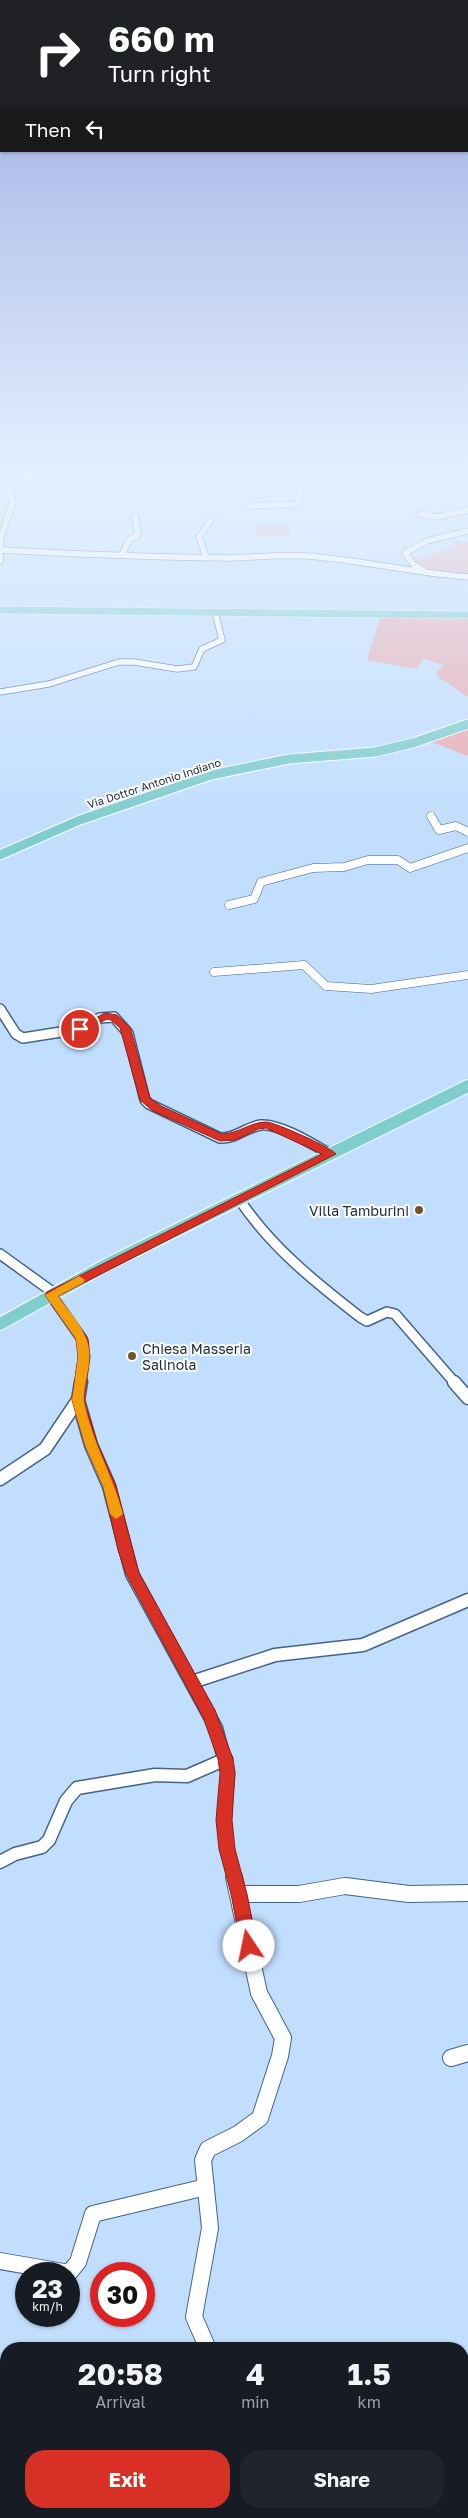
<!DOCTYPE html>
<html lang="en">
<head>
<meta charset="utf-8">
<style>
  :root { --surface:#171b24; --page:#20242c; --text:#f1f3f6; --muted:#9ea1a6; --accent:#d93025 }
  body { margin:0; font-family:"Golos Text",sans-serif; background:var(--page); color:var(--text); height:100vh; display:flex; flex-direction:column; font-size:19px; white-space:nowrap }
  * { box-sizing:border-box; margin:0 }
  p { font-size:16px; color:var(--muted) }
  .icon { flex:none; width:28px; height:28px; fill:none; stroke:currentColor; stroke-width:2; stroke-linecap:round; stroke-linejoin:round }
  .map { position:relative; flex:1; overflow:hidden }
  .drawer { position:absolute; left:0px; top:2342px; width:469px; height:176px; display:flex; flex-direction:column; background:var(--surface); border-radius:20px 20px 0 0; box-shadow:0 1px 4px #0004 }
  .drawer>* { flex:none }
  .guide { position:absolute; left:0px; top:0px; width:469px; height:152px; box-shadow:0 1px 4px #0004; background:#202124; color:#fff; overflow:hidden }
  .speed { position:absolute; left:15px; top:2262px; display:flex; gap:10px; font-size:25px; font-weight:700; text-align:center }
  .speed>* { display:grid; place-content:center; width:65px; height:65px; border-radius:50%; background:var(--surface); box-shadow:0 1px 4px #0004; line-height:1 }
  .speed small { font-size:12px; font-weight:400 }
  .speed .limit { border:8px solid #d22; background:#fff; color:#111 }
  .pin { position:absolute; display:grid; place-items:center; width:42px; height:42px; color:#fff; margin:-21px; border:2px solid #fff; border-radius:50%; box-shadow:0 1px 5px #0007 }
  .me { position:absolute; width:55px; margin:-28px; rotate:349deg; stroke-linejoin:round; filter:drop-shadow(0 0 4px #0008) }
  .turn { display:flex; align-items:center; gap:18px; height:105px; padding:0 25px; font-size:22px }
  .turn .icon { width:65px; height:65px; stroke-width:2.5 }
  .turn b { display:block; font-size:35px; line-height:42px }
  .then { display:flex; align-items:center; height:48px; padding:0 25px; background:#0003; gap:10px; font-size:19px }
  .eta { display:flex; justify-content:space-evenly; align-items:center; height:85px; text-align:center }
  .eta b { font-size:30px; font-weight:700; line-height:35px }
  .action { display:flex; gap:10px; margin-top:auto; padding:10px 25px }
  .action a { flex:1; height:58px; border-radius:20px; background:var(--accent); color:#fff; font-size:20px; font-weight:700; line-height:58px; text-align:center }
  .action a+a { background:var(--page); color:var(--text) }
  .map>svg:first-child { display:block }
  .green { fill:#e8adb1 }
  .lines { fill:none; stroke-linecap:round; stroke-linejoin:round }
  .minor-far4-casing { stroke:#456387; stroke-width:7 }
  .minor-far3-casing { stroke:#456387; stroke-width:9 }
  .minor-far2-casing { stroke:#456387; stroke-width:12 }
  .minor-far1-casing { stroke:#456387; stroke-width:15 }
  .minor-casing { stroke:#456387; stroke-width:18 }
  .major-far2-casing { stroke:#fff; stroke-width:8 }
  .major-far1-casing { stroke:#fff; stroke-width:11 }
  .major-casing { stroke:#fff; stroke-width:14 }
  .minor-far4 { stroke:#fff; stroke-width:5.5 }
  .minor-far3 { stroke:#fff; stroke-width:8 }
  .minor-far2 { stroke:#fff; stroke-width:9 }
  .minor-far1 { stroke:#fff; stroke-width:12 }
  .minor { stroke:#fff; stroke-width:16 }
  .major-far2 { stroke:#7fcdcd; stroke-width:7 }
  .major-far1 { stroke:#7fcdcd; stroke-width:9 }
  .major { stroke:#7fcdcd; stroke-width:12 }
  .route { fill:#d93025; stroke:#8d1f18 }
  .slow { fill:#f59e0b }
  .poi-dot { fill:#735429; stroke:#fcfcfc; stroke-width:2 }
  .labels { text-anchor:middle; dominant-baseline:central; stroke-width:4; stroke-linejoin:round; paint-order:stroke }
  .far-street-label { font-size:11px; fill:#1d2a39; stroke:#fcfcfc }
  .poi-label { font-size:14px; fill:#1d2a39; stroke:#fcfcfc; text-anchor:end }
</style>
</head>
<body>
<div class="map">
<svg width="468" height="2518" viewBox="0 0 468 2518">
  <rect width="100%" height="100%" fill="#c2deff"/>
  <g class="green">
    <path d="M 256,525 L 291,525 L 290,537 L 255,537 Z"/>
    <path d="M 453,540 L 468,542 L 468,576 C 444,573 424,573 408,555 L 422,559 L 452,546 L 455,544 Z"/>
    <path d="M 381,614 L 468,615 L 468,697 L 438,677 L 436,672 L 444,665 L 423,659 L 417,669 L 367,660 Z"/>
    <path d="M 468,726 L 468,756 L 429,741 Z"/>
  </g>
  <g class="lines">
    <g class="minor-far4-casing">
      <g id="minor-far4">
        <path d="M 249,506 L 298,504 L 303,476"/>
        <path d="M 419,514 L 438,517 L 468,510"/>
        <path d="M 0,550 C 74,554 149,557 223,558 C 251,558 279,554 307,556 C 361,560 414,573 468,577"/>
        <path d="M 122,555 L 129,540 L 138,535 L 135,516"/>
        <path d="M 206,557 L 199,537 L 211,520"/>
        <path d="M 0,561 L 1,537 L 13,501 L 8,492 L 27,476"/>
        <path d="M 423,570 L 414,565 L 405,553 L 427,541 L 468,531"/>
        <path d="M 0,692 L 49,684 L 119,662 L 134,662 L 177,669 L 194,667 L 202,649 L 222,640 L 215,612"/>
      </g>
    </g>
    <g class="minor-far3-casing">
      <g id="minor-far3">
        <path d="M 431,816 L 439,830 L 456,826 L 468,832"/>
        <path d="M 229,905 L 254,899 L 261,882 L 313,868 L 344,867 L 368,860 L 398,860 L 410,868 L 468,848"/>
        <path d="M 214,972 L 304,965 L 326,986 L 371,989 L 468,975"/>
      </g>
    </g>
    <g class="minor-far2-casing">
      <g id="minor-far2">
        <path d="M 0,1009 L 16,1034 L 23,1038 L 80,1029 L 100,1018 L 114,1017 L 128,1033 L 145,1100 L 149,1104 L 220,1138 C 236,1139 246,1127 261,1125 C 279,1123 314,1145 330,1154"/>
        <path d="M 239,1199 C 271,1247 315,1282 360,1317 L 367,1321 L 387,1312 L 395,1314 L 455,1383"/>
        <path d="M 0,1254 L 54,1293"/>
        <path d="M 51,1295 L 82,1339 L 84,1357 L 80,1383"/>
      </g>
    </g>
    <g class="minor-far1-casing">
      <g id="minor-far1">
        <path d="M 81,1382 L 78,1400 L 91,1445 L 109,1486 L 132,1574 L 216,1728 L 228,1773 L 224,1820 L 227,1849 L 235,1878"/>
        <path d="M 454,1382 L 468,1398"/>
        <path d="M 0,1479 L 45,1449 L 78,1400"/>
        <path d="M 192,1682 L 275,1655 L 363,1645 L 468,1600"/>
        <path d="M 0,1862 L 15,1854 L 42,1847 L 49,1840 L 66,1801 L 77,1788 L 155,1775 L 187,1776 L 226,1759"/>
      </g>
    </g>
    <g class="minor-casing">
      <g id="minor">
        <path d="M 239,1894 L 299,1894 L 345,1886 L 409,1894 L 468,1893"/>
        <path d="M 451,2058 L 468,2053"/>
        <path d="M 0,2261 L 69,2273 L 78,2262 L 93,2214 L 206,2187"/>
        <path d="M 208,2349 L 194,2317 L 210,2228 L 203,2160 L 208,2149 L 238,2134 L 260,2118 L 280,2056 L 283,2038 L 259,1993 L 234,1877"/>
        <path d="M 310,2512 L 310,2518"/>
        <path d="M 169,2518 L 170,2512"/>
      </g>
    </g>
    <g class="major-far2-casing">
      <path id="major-far2" d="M 0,610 L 468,615"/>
    </g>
    <g class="major-far1-casing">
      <path id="major-far1" d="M 0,855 L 80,820 L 211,775 L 289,759 L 375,752 L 413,743 L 468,724"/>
    </g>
    <g class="major-casing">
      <path id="major" d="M 0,1324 L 106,1265 L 468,1086"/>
    </g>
    <use href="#minor-far4" class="minor-far4"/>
    <use href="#minor-far3" class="minor-far3"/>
    <use href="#minor-far2" class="minor-far2"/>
    <use href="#minor-far1" class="minor-far1"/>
    <use href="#minor" class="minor"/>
    <use href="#major-far2" class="major-far2"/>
    <use href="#major-far1" class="major-far1"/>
    <use href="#major" class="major"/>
  </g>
  <linearGradient id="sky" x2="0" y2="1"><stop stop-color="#97a8e0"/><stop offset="0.57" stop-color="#e4f0ff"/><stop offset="1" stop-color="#e4f0ff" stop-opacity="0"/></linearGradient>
  <rect width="468" height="828" fill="url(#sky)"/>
  <path class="route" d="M 105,1013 L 117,1015 L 130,1027 L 150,1098 L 161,1106 L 222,1134 C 238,1134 250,1122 266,1122 C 275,1122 330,1147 336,1154 L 58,1296 L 88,1339 L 90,1357 L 84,1400 L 98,1445 L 116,1486 L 139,1573 L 215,1710 L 233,1759 L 235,1773 L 232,1820 L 235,1849 L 247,1894 L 257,1946 L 255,1951 L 249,1954 L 243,1951 L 241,1946 L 231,1894 L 219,1849 L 216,1820 L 220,1773 L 218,1759 L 203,1717 L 126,1574 L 118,1550 L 103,1486 L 85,1445 L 72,1400 L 78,1357 L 76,1339 L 45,1295 L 47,1292 L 322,1154 L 266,1128 L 258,1129 L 236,1140 L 220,1141 L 153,1111 L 140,1100 L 120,1028 L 111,1020 L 107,1019 L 83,1031 L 75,1029 Z"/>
  <path class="slow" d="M 79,1276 L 85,1280 L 83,1283 L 58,1296 C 73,1317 93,1336 89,1363 C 88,1374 83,1390 84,1401 C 91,1440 113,1476 123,1514 L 116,1519 L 110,1514 L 103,1486 L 85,1445 L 72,1400 L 78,1357 L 76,1339 L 45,1295 Z"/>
  <g class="poi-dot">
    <circle cx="419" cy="1210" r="5"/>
    <circle cx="132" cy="1356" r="5"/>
  </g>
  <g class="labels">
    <g class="far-street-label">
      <text transform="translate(154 783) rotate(-18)">Via Dottor Antonio Indiano</text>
    </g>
    <g class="poi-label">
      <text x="409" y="1210">Villa Tamburini</text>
      <text x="142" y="1348" text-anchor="start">Chiesa Masseria<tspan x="142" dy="16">Salinola</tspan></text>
    </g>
  </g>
</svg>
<div class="speed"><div>23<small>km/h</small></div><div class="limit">30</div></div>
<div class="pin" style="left:80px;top:1029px;background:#d93025"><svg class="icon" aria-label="arrive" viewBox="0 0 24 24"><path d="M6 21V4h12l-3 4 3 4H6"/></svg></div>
<svg class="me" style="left:249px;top:1946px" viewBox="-20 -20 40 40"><circle r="19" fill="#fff"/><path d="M0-13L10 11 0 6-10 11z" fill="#d93025"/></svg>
<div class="guide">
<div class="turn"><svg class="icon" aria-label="right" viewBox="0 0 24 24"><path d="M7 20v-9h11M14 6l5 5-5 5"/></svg><div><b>660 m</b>Turn right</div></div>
<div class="then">Then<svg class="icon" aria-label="left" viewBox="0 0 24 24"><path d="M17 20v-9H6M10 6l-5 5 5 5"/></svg></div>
</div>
<section class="drawer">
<div class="eta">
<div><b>20:58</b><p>Arrival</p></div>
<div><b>4</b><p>min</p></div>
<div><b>1.5</b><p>km</p></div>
</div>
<div class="action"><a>Exit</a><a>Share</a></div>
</section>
</div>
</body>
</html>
